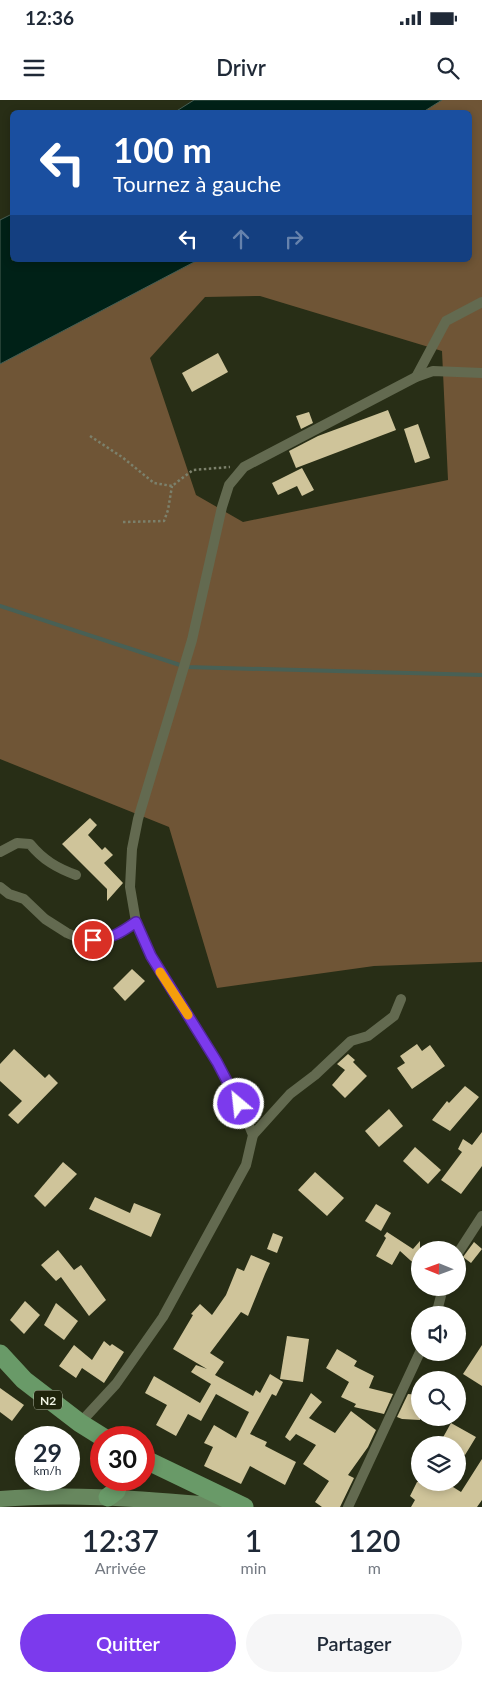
<!DOCTYPE html>
<html lang="fr">
<head>
<meta charset="utf-8">
<style>
  :root { --surface:#fff; --page:#f6f6f7; --text:#1f2937; --muted:#747a83; --accent:#7c3aed }
  body { margin:0; font-family:Lato,sans-serif; background:var(--page); color:var(--text); height:100vh; display:flex; flex-direction:column; font-size:19px; white-space:nowrap }
  * { box-sizing:border-box; margin:0 }
  p { font-size:16px; color:var(--muted) }
  .icon { flex:none; width:28px; height:28px; fill:none; stroke:currentColor; stroke-width:2; stroke-linecap:round; stroke-linejoin:round }
  .map { position:relative; height:1407px; overflow:hidden }
  .side { display:flex; flex-direction:column; background:var(--surface); flex:1 }
  .side>* { flex:none }
  .top-card { position:absolute; left:10px; top:10px; width:462px; height:152px; border-radius:8px; box-shadow:0 2px 8px #0003; background:#1a4fa0; color:#fff; overflow:hidden }
  .needle { width:32px; rotate:271deg }
  .tools { position:absolute; left:411px; top:1141px; display:grid; gap:10px }
  .tools a { display:grid; place-items:center; width:55px; height:55px; border-radius:50%; background:var(--surface); box-shadow:0 2px 8px #0003; font-size:25px }
  .speed { position:absolute; left:15px; top:1326px; display:flex; gap:10px; font-size:25px; font-weight:700; text-align:center }
  .speed>* { display:grid; place-content:center; width:65px; height:65px; border-radius:50%; background:var(--surface); box-shadow:0 2px 8px #0003; line-height:1 }
  .speed small { font-size:12px; font-weight:400 }
  .speed .limit { border:8px solid #d22; background:#fff; color:#111 }
  .pin { position:absolute; display:grid; place-items:center; width:42px; height:42px; color:#fff; margin:-21px; border:2px solid #fff; border-radius:50%; box-shadow:0 1px 5px #0007 }
  .me { position:absolute; width:55px; margin:-28px; rotate:332deg; stroke-linejoin:round; filter:drop-shadow(0 0 4px #0008) }
  .turn { display:flex; align-items:center; gap:18px; height:105px; padding:0 20px; font-size:22px }
  .turn .icon { width:65px; height:65px; stroke-width:2.5 }
  .turn b { display:block; font-size:35px; line-height:42px }
  .lanes { display:flex; align-items:center; height:48px; padding:0 20px; background:#0003; justify-content:center; gap:25px; direction:ltr }
  .lanes .off { opacity:.35 }
  .eta { display:flex; justify-content:space-evenly; align-items:center; height:85px; text-align:center }
  .eta b { font-size:30px; font-weight:600; line-height:35px }
  .action { display:flex; gap:10px; margin-top:auto; padding:10px 20px }
  .action a { flex:1; height:58px; border-radius:30px; background:var(--accent); color:#fff; font-size:20px; font-weight:600; line-height:58px; text-align:center }
  .action a+a { background:var(--page); color:var(--text) }
  .status { display:flex; justify-content:space-between; align-items:center; height:35px; padding:0 25px; background:var(--surface); direction:ltr }
  .status svg { height:14px; fill:currentColor }
  header { display:flex; justify-content:space-between; align-items:center; height:65px; padding:0 20px; background:var(--surface); font-size:22px; font-weight:600 }
  .map>svg:first-child { display:block }
  .forest { fill:#6f5536; fill-rule:evenodd }
  .water { fill:#002117; stroke:#486055 }
  .lines { fill:none; stroke-linecap:round; stroke-linejoin:round }
  .stream { stroke:#486055; stroke-width:4 }
  .building { fill:#cfc49a }
  .path { stroke:#7c816c; stroke-width:2.5; stroke-dasharray:2.5 2.5; stroke-linecap:butt }
  .street { stroke:#636a50; stroke-width:10 }
  .primary { stroke:#67875e; stroke-width:16 }
  .highway { stroke:#699a68; stroke-width:19 }
  .route-casing { stroke:#51269a; stroke-width:12 }
  .route { stroke:#7c3aed; stroke-width:9 }
  .slow { stroke:#f59e0b; stroke-width:9 }
  .labels { text-anchor:middle; dominant-baseline:central; stroke-width:5; stroke-linejoin:round; paint-order:stroke }
  .shield { fill:#1f240c; stroke:#b1b6a4; stroke-width:1 }
  .shield-label { font-size:12px; font-weight:bold; fill:#f0f4e5 }
</style>
</head>
<body>
<div class="status"><b>12:36</b><svg viewBox="0 0 49 12"><path d="M0 12V9h3v3zM5 12V6h3v6zM10 12V3h3v9zM15 12V0h3v12zM26 1h20v11H26zM47 4h2v5h-2z"/></svg></div>
<header><svg class="icon" aria-label="menu" viewBox="0 0 24 24"><path d="M4 6h16M4 12h16M4 18h16"/></svg>Drivr<svg class="icon" aria-label="search" viewBox="0 0 24 24"><circle cx="10" cy="10" r="6"/><path d="M15 15l6 6"/></svg></header>
<div class="map">
<svg width="482" height="1407" viewBox="0 0 482 1407">
  <rect width="100%" height="100%" fill="#282e16"/>
  <path class="forest" d="M 442,0 L 482,0 L 482,862 L 374,866 L 217,888 L 169,727 L 0,659 L 0,264 L 198,160 L 470,160 L 470,12 L 423,12 ZM 260,196 L 442,251 L 448,380 L 243,422 L 196,395 L 150,258 L 205,197 Z"/>
  <g class="water">
    <path d="M 194,0 L 442,0 L 423,12 L 175,12 Z"/>
    <path d="M 12,114 L 12,160 L 198,160 L 0,264 L 0,120 Z"/>
  </g>
  <g class="lines">
    <path class="stream" d="M 0,506 L 186,567 L 482,575"/>
  </g>
  <g class="building">
    <path d="M 218,253 L 228,272 L 192,292 L 182,273 Z"/>
    <path d="M 388,310 L 396,330 L 296,368 L 289,351 L 318,336 Z"/>
    <path d="M 309,312 L 313,323 L 301,329 L 296,316 Z"/>
    <path d="M 418,324 L 430,358 L 415,363 L 404,329 Z"/>
    <path d="M 302,368 L 314,390 L 302,396 L 297,386 L 278,395 L 272,383 Z"/>
    <path d="M 90,718 L 97,725 L 88,735 L 102,750 L 105,747 L 113,755 L 104,763 L 123,783 L 107,801 L 107,789 L 62,744 Z"/>
    <path d="M 132,869 L 145,881 L 125,901 L 113,888 Z"/>
    <path d="M 417,944 L 422,951 L 430,945 L 445,966 L 412,989 L 397,968 L 405,963 L 400,956 Z"/>
    <path d="M 14,949 L 45,978 L 49,974 L 58,983 L 18,1024 L 8,1015 L 22,1001 L 0,981 L 0,964 Z"/>
    <path d="M 348,954 L 355,960 L 353,962 L 367,976 L 345,998 L 332,985 L 345,970 L 337,964 Z"/>
    <path d="M 465,986 L 479,997 L 450,1031 L 432,1020 L 447,1001 L 449,1003 Z"/>
    <path d="M 389,1009 L 403,1026 L 379,1047 L 365,1031 Z"/>
    <path d="M 482,1032 L 482,1066 L 461,1094 L 441,1080 L 462,1052 L 458,1049 L 463,1039 L 472,1045 Z"/>
    <path d="M 415,1047 L 441,1070 L 428,1084 L 403,1061 Z"/>
    <path d="M 63,1062 L 77,1074 L 45,1107 L 34,1096 Z"/>
    <path d="M 315,1072 L 344,1098 L 327,1116 L 298,1090 Z"/>
    <path d="M 95,1097 L 130,1113 L 134,1103 L 161,1114 L 151,1137 L 89,1109 Z"/>
    <path d="M 376,1104 L 391,1113 L 381,1131 L 365,1121 Z"/>
    <path d="M 387,1132 L 413,1149 L 420,1141 L 420,1169 L 400,1151 L 392,1165 L 376,1156 L 386,1138 L 384,1136 Z"/>
    <path d="M 273,1133 L 283,1137 L 277,1153 L 267,1149 Z"/>
    <path d="M 474,1142 L 482,1149 L 471,1163 L 463,1157 Z"/>
    <path d="M 58,1150 L 74,1170 L 81,1165 L 106,1200 L 89,1216 L 61,1177 L 56,1181 L 41,1165 Z"/>
    <path d="M 251,1155 L 270,1163 L 265,1174 L 248,1216 L 241,1212 L 210,1253 L 224,1262 L 215,1275 L 253,1296 L 256,1290 L 260,1293 L 270,1274 L 283,1282 L 276,1296 L 272,1294 L 250,1334 L 267,1342 L 265,1346 L 296,1362 L 285,1385 L 250,1366 L 241,1384 L 204,1366 L 213,1347 L 204,1343 L 214,1325 L 236,1338 L 249,1312 L 245,1310 L 216,1294 L 201,1321 L 188,1314 L 176,1336 L 156,1325 L 167,1305 L 145,1293 L 154,1276 L 200,1303 L 211,1284 L 191,1272 L 196,1265 L 207,1269 L 173,1249 L 193,1215 L 191,1214 L 200,1204 L 212,1215 L 226,1195 L 237,1168 L 244,1171 Z"/>
    <path d="M 25,1201 L 40,1215 L 24,1234 L 10,1220 Z"/>
    <path d="M 56,1203 L 78,1221 L 64,1240 L 44,1225 Z"/>
    <path d="M 287,1236 L 309,1239 L 303,1282 L 280,1279 Z"/>
    <path d="M 104,1241 L 110,1246 L 112,1244 L 124,1252 L 104,1283 L 82,1268 L 76,1278 L 59,1266 L 74,1245 L 92,1260 Z"/>
    <path d="M 482,1245 L 482,1286 L 463,1274 Z"/>
    <path d="M 337,1249 L 357,1261 L 354,1266 L 374,1276 L 369,1288 L 393,1294 L 384,1314 L 354,1307 L 356,1304 L 341,1297 L 349,1282 L 326,1268 Z"/>
    <path d="M 0,1288 L 24,1305 L 12,1321 L 0,1312 Z"/>
    <path d="M 311,1293 L 322,1302 L 309,1318 L 335,1333 L 351,1311 L 376,1330 L 368,1347 L 348,1375 L 354,1378 L 340,1407 L 322,1407 L 315,1402 L 329,1381 L 303,1364 L 316,1345 L 296,1334 L 290,1341 L 285,1337 Z"/>
    <path d="M 408,1294 L 420,1295 L 420,1320 L 402,1319 L 397,1317 Z"/>
    <path d="M 451,1323 L 476,1337 L 465,1355 L 458,1351 L 458,1345 L 448,1345 L 441,1341 Z"/>
    <path d="M 482,1359 L 482,1400 L 477,1407 L 411,1407 L 415,1400 L 410,1396 L 417,1382 L 445,1382 L 461,1392 Z"/>
  </g>
  <g class="lines">
    <g class="path">
      <path d="M 90,336 L 122,357 L 154,383 L 172,386 L 193,370 L 230,367"/>
      <path d="M 123,422 L 164,421 L 168,410 L 172,386"/>
    </g>
    <g class="street">
      <path d="M 416,277 L 446,221 L 482,202"/>
      <path d="M 0,752 L 17,743 L 30,744 C 43,760 57,768 76,775"/>
      <path d="M 0,787 L 9,794 L 24,799 L 45,819 L 67,833 L 81,839 L 101,839 L 119,834 L 136,822"/>
      <path d="M 253,1035 L 290,994 L 315,975 L 351,941 L 368,936 L 394,916 L 401,899"/>
      <path d="M 458,1153 L 482,1116"/>
      <path d="M 436,1215 L 443,1188"/>
      <path d="M 80,1323 L 116,1284 L 163,1217 L 246,1065 L 253,1035 L 246,1018 L 217,962 L 151,857 L 136,822 L 130,787 L 132,749 L 138,719 L 192,540 L 222,407 L 229,385 L 244,367 L 416,277 L 433,271 L 482,273"/>
      <path d="M 348,1407 L 420,1252"/>
    </g>
    <path class="primary" d="M 0,1399 C 80,1392 159,1401 239,1407"/>
    <g class="highway">
      <path d="M 0,1254 L 24,1280 L 80,1323 L 104,1338"/>
      <path d="M 144,1359 L 244,1407"/>
      <path d="M 108,1397 L 116,1391 L 119,1380"/>
    </g>
  </g>
  <g class="lines">
    <g class="route-casing">
      <path id="route" d="M 93,840 C 111,839 122,832 136,822 L 151,856 L 217,962 L 239,1004"/>
    </g>
    <use href="#route" class="route"/>
    <path class="slow" d="M 160,872 L 188,915"/>
  </g>
  <g class="labels">
    <rect class="shield" x="34" y="1290.5" width="28" height="19" rx="4"/>
    <g class="shield-label">
      <text x="48" y="1300">N2</text>
    </g>
  </g>
</svg>
<div class="tools">
<a><svg class="needle" viewBox="-14 -14 28 28"><path d="M0-13l5 13h-10z" fill="#e53935"/><path d="M0 13l5-13h-10z" fill="#747a83"/></svg></a>
<a><svg class="icon" aria-label="sound" viewBox="0 0 24 24"><path d="M4 9h4l5-4v14l-5-4H4zM17 9q2 3 0 6"/></svg></a>
<a><svg class="icon" aria-label="search" viewBox="0 0 24 24"><circle cx="10" cy="10" r="6"/><path d="M15 15l6 6"/></svg></a>
<a><svg class="icon" aria-label="layers" viewBox="0 0 24 24"><path d="M12 4l9 5-9 5-9-5zM3 14l9 5 9-5"/></svg></a>
</div>
<div class="speed"><div>29<small>km/h</small></div><div class="limit">30</div></div>
<div class="pin" style="left:93px;top:840px;background:#d93025"><svg class="icon" aria-label="arrive" viewBox="0 0 24 24"><path d="M6 21V4h12l-3 4 3 4H6"/></svg></div>
<svg class="me" style="left:239px;top:1004px" viewBox="-20 -20 40 40"><circle r="17" fill="#7c3aed" stroke="#fff" stroke-width="3"/><path d="M0-11L8 9 0 5-8 9z" fill="#fff"/></svg>
<div class="top-card">
<div class="turn"><svg class="icon" aria-label="left" viewBox="0 0 24 24"><path d="M17 20v-9H6M10 6l-5 5 5 5"/></svg><div><b>100 m</b>Tournez à gauche</div></div>
<div class="lanes"><svg class="icon" aria-label="left" viewBox="0 0 24 24"><path d="M17 20v-9H6M10 6l-5 5 5 5"/></svg><svg class="icon off" aria-label="ahead" viewBox="0 0 24 24"><path d="M12 20V5M6 11l6-6 6 6"/></svg><svg class="icon off" aria-label="right" viewBox="0 0 24 24"><path d="M7 20v-9h11M14 6l5 5-5 5"/></svg></div>
</div>
</div>
<section class="side">
<div class="eta">
<div><b>12:37</b><p>Arrivée</p></div>
<div><b>1</b><p>min</p></div>
<div><b>120</b><p>m</p></div>
</div>
<div class="action"><a>Quitter</a><a>Partager</a></div>
</section>
</body>
</html>
